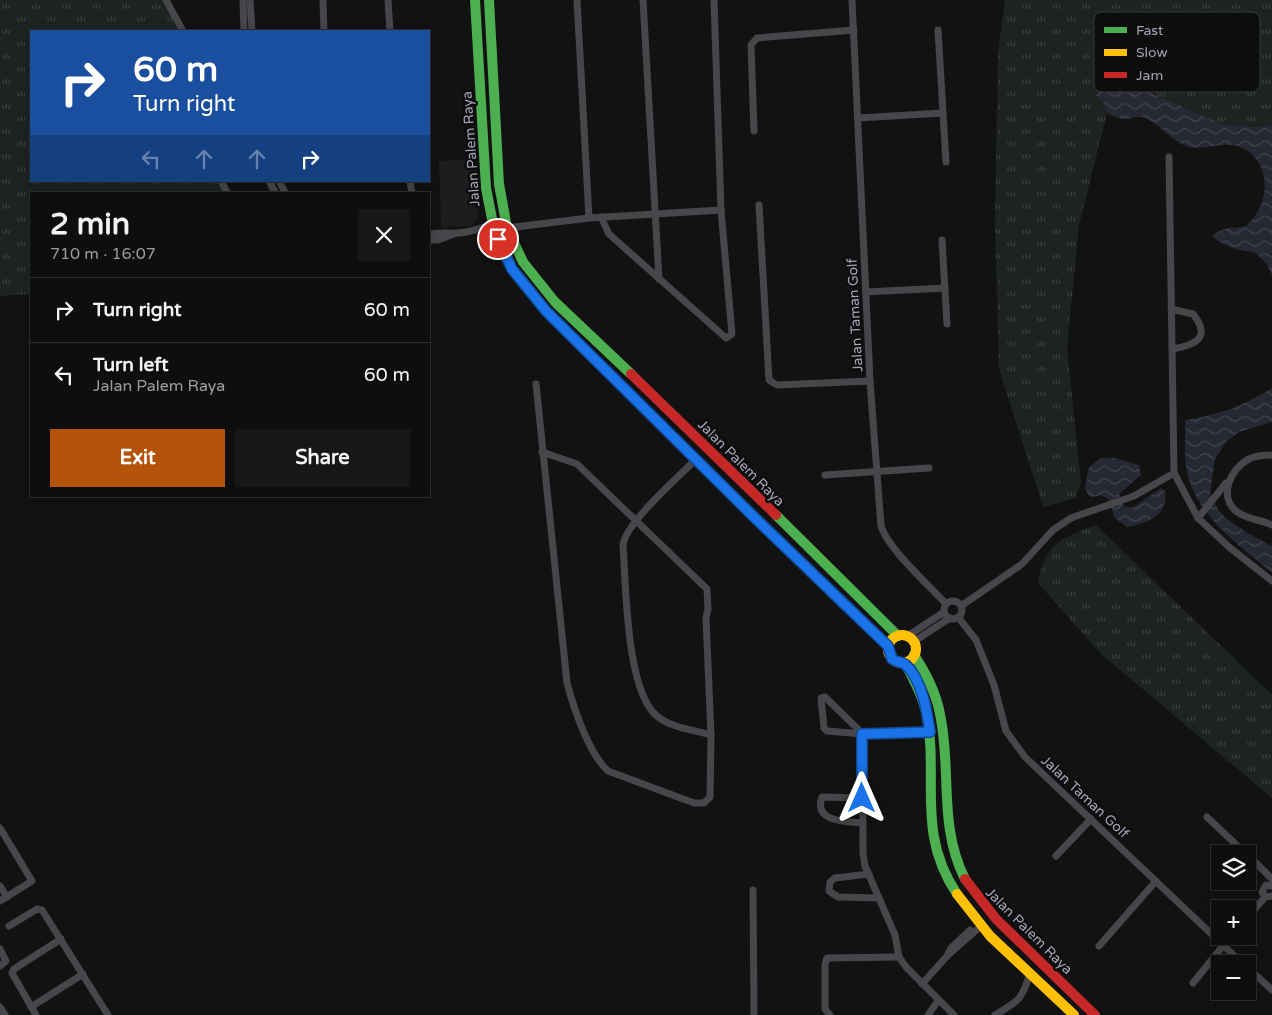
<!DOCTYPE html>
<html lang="en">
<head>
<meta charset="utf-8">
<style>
  :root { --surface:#0e0e0e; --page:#171717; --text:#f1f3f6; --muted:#9b9c9e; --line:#2e2e2e; --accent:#b45309 }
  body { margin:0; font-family:"Varela Round",sans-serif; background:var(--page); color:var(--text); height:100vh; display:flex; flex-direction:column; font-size:19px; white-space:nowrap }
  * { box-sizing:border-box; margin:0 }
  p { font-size:16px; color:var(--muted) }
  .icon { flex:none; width:28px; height:28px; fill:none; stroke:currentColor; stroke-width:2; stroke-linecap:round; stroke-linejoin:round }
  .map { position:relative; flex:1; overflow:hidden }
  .drawer { position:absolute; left:30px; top:192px; width:400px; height:305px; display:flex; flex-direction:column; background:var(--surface); border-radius:0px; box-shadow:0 2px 12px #0003,0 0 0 1px var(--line) }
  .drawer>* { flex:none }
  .guide { position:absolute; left:30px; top:30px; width:400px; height:152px; border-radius:0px; box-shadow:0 2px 12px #0003,0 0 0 1px var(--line); background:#1a4fa0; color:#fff; overflow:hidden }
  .controls { position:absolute; left:1211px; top:845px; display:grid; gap:10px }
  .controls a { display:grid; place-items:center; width:45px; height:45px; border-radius:0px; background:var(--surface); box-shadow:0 2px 12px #0003,0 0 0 1px var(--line); font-size:25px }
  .pin { position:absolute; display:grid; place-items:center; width:42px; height:42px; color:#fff; margin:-21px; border:2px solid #fff; border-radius:50%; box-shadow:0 1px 5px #0007 }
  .me { position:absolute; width:55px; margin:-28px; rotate:0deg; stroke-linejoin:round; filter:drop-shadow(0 0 4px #0008) }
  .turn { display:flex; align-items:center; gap:18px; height:105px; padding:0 20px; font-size:22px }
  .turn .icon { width:65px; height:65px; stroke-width:2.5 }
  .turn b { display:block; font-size:35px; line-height:42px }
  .lanes { display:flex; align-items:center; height:48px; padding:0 20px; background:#0003; justify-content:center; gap:25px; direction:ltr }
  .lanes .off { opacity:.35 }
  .round { display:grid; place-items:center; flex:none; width:52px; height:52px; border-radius:0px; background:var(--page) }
  .headline { display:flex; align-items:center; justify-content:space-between; height:85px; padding:0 20px }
  h1 { font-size:30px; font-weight:800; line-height:38px }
  .primary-button { display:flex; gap:10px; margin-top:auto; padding:10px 20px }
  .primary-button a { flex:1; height:58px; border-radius:0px; background:var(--accent); color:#fff; font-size:20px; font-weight:800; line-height:58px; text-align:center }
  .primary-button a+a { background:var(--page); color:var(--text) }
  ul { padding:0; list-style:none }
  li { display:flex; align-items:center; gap:15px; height:65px; padding:0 20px; border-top:1px solid var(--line) }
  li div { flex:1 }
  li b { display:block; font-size:19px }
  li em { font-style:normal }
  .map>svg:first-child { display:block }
  .built { fill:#1d1c1e }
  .grass { fill:url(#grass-tufts) }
  .water { fill:url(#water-waves) }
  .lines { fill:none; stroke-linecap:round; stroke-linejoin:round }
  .street { stroke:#47474b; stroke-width:7 }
  .fast { stroke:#4caf50; stroke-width:10 }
  .slow { stroke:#ffc107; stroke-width:10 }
  .jam { stroke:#c62828; stroke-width:10 }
  .route-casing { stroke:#114b97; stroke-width:12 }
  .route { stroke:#1a73e8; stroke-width:9 }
  .labels { text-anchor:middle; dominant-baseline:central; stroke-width:5; stroke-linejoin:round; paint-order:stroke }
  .street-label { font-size:14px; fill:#a4a3b4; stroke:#0d0d0e }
  .key { fill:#0d0d0e; stroke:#3a3a40; stroke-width:1 }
  .key-label { font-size:14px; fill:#a4a3b4 }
</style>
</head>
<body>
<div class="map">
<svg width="1272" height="1015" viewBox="0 0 1272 1015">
  <defs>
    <pattern id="grass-tufts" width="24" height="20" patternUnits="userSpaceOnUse" patternTransform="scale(1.25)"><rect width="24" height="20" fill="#1c2320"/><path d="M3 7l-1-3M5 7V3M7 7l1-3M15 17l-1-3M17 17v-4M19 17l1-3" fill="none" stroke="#3a403e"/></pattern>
    <pattern id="water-waves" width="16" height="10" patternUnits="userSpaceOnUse" patternTransform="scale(1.25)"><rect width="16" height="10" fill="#262934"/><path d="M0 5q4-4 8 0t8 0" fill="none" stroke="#42454f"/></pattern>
  </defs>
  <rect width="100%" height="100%" fill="#121213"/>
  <path class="built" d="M 473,159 L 478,216 L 471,226 L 441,227 L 439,161 Z"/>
  <g class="grass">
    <path d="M 0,0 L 168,0 L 185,31 L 31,31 L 31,181 L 222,181 L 228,194 L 31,194 L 31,294 L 0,296 Z"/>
    <path d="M 1005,0 L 1272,0 L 1272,126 L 1251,127 L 1222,124 L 1128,84 L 1104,104 L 1107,113 L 1079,225 L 1067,348 L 1081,482 L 1076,498 L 1043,507 L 999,369 L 995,222 L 998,52 Z"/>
    <path d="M 1096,525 L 1272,695 L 1272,798 L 1101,654 L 1038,583 C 1045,543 1061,538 1096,525 Z"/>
  </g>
  <g class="water">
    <path d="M 1127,78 L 1129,84 L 1222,124 L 1251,127 L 1272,126 L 1272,276 L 1268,266 L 1256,253 C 1238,249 1226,249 1212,236 C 1217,233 1222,229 1229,228 C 1236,227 1241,229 1247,225 C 1272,202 1272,159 1238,146 C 1222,142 1204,150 1189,147 C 1176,144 1160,125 1147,119 C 1138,114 1131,120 1122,119 C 1117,118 1111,115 1107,113 L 1104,104 L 1096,95 L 1104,79 Z"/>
    <path d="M 1272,388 L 1272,422 L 1239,432 L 1226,442 L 1215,459 L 1210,494 L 1219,511 L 1227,519 L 1249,534 L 1272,546 L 1272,573 C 1237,543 1194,515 1186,467 C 1184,452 1186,435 1185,420 C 1215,416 1247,405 1272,388 Z"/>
    <path d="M 1101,458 L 1114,458 L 1139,465 L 1141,475 L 1119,494 L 1124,506 L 1132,508 L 1161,488 L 1165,491 C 1169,515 1147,524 1127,527 L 1115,518 L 1108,499 L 1101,495 L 1092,497 L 1088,495 L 1085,488 L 1089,467 Z"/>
  </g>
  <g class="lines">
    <g class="street">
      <path d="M 166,0 L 183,31"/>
      <path d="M 243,0 L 244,31"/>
      <path d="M 250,0 L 252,31"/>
      <path d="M 323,0 L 324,31"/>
      <path d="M 388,0 L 390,31"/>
      <path d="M 577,0 L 589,218"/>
      <path d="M 643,0 L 659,279"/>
      <path d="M 852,0 L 870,381 L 881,526 C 888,549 929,585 946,604"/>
      <path d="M 938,30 L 946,162"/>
      <path d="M 858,118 L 943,113"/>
      <path d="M 754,131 L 751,45 L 757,38 L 854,30"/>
      <path d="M 1169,157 L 1174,473 L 1198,518 L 1229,547 L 1272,581"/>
      <path d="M 221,181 L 228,194"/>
      <path d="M 269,181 L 276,194"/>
      <path d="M 279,181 L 286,194"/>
      <path d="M 410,181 L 412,194"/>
      <path d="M 759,205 L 769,380 L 777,385 L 870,381"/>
      <path d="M 601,217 L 609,234 L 726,338 L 732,334 L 721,210"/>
      <path d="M 507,228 L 589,218 L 721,210 L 714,0"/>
      <path d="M 429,235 C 439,231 447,234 457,233 C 470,233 481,228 493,224"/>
      <path d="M 429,240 L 438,240 L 454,234"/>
      <path d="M 942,240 L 947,324"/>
      <path d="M 866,292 L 945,288"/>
      <path d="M 1171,309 L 1193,314 C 1212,338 1195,345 1173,349"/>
      <path d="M 536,384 L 567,683 C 574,709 589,754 608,771 L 694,803 L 704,803 L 710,797 L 711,735 L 706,618 L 708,609 L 707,589 L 577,464 L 542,452"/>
      <path d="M 1272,455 C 1265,455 1255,456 1249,459 C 1231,468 1218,496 1236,511 C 1247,520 1260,519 1272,525"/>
      <path d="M 697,458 C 679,477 626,522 623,545 C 626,585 626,691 657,716 C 671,728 694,730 711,735"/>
      <path d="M 825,475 L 929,468"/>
      <path d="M 1198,518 L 1226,483"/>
      <circle cx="953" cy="610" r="9"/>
      <path d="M 961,606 L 1022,564 L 1053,530 L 1071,518 L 1134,496 L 1174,473"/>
      <path d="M 958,617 L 976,640 L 994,685 L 1006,731 L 1025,757 L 1243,964"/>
      <path d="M 906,637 L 944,612"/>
      <path d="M 913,642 L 950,618"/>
      <path d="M 929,732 L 863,734 L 827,731 L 824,728 L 821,698 L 825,697 L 863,734 L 863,853 L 865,866 L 895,935 L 899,957 L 906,967 L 954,1015"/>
      <path d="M 1207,817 L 1246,854"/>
      <path d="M 862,823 C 845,821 813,822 822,797 L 863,798"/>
      <path d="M 0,828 L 32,881 L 0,901"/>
      <path d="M 1248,855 L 1272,879"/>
      <path d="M 1056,856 L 1091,819"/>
      <path d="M 869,874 L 835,878 L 830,882 L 829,891 L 838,897 L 879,898"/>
      <path d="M 0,886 L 7,897"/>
      <path d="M 1272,886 L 1266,885 L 1262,892 L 1265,897 L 1272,896"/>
      <path d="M 753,890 L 754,1015"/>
      <path d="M 1248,917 L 1265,897"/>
      <path d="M 9,926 L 37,909 L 42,910 L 108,1015"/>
      <path d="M 1099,946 L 1156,881"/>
      <path d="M 0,949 L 6,961 L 0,966"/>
      <path d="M 947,956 L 951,948 L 970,930"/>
      <path d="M 1248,968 L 1272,990"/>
      <path d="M 1193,983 L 1231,936"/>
      <path d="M 922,984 L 947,956 L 981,926"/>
      <path d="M 0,1007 L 5,1015"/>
      <path d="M 31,1007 L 83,974"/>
      <path d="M 36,1015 L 12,973 L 14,969 L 61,939"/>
      <path d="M 830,1015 L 825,1009 L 825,965 L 827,958 L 899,957"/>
      <path d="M 928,1015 L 938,1001"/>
      <path d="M 995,1015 C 1019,1001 1022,1000 1030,973"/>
    </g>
    <g class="fast">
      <path d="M 475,0 L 486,188 L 493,224 L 512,269 L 546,311 L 652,416"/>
      <path d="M 489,0 L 499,184 L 507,228 L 523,262 L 555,302 L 631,374"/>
      <path d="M 776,515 L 898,636"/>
      <path d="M 831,592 L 888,646"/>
      <path d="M 914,655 C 926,673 936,693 940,714 C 952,770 938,826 965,879"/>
      <path d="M 905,663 C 913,678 921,692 925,708 C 941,774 914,830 957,894"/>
    </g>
    <g class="slow">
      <path d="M 652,416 L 831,592"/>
      <circle cx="902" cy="649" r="14"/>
      <path d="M 957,894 L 990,936 L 1074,1015"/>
    </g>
    <g class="jam">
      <path d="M 631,374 L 776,515"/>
      <path d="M 965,879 L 996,919 L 1095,1015"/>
    </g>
  </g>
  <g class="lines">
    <g class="route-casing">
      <path id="route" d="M 498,239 L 512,269 L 546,311 L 754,517 L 888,646 L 892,659 C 896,662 903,662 906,665 C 922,680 927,711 930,732 L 862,734 L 862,798"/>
    </g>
    <use href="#route" class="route"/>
  </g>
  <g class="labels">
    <g class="street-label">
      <text transform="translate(471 149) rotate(-94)">Jalan Palem Raya</text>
      <text transform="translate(855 315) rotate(-93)">Jalan Taman Golf</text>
      <text transform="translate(741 463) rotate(45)">Jalan Palem Raya</text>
      <text transform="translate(1085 797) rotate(43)">Jalan Taman Golf</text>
      <text transform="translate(1029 931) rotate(45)">Jalan Palem Raya</text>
    </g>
  </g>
  <rect x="1094" y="12" width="166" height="80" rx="8" class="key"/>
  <rect x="1104" y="27" width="23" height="6" fill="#4caf50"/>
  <rect x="1104" y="49" width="23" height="7" fill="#ffc107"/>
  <rect x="1104" y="72" width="23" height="6" fill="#c62828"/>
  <g class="key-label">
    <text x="1136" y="35">Fast</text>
    <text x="1136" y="57">Slow</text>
    <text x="1136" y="80">Jam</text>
  </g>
</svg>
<div class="controls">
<a><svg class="icon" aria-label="layers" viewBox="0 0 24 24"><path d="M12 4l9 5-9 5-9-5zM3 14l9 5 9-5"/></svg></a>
<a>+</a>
<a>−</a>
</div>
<div class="pin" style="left:498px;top:239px;background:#d93025"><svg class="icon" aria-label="arrive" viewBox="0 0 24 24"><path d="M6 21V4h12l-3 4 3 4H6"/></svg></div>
<svg class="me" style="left:862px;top:798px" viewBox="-20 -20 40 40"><path d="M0-17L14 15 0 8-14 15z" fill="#1a73e8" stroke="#fff" stroke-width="4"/></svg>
<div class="guide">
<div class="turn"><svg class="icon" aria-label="right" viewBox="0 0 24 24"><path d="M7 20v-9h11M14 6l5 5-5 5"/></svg><div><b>60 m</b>Turn right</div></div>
<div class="lanes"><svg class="icon off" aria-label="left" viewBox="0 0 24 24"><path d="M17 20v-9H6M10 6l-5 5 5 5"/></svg><svg class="icon off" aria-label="ahead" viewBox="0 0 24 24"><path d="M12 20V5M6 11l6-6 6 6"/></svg><svg class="icon off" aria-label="ahead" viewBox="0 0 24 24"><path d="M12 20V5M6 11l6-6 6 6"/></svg><svg class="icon" aria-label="right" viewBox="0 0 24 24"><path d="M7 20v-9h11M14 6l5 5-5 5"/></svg></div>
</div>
<section class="drawer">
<div class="headline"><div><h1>2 min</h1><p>710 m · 16:07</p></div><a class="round"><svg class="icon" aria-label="close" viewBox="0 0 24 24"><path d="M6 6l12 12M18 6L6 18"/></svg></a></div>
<ul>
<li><svg class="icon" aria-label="right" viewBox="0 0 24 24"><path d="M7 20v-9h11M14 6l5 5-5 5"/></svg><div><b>Turn right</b></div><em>60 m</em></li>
<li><svg class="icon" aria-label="left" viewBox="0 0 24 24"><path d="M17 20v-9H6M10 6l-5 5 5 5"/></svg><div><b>Turn left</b><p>Jalan Palem Raya</p></div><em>60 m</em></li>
</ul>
<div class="primary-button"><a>Exit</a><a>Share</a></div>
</section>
</div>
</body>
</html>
